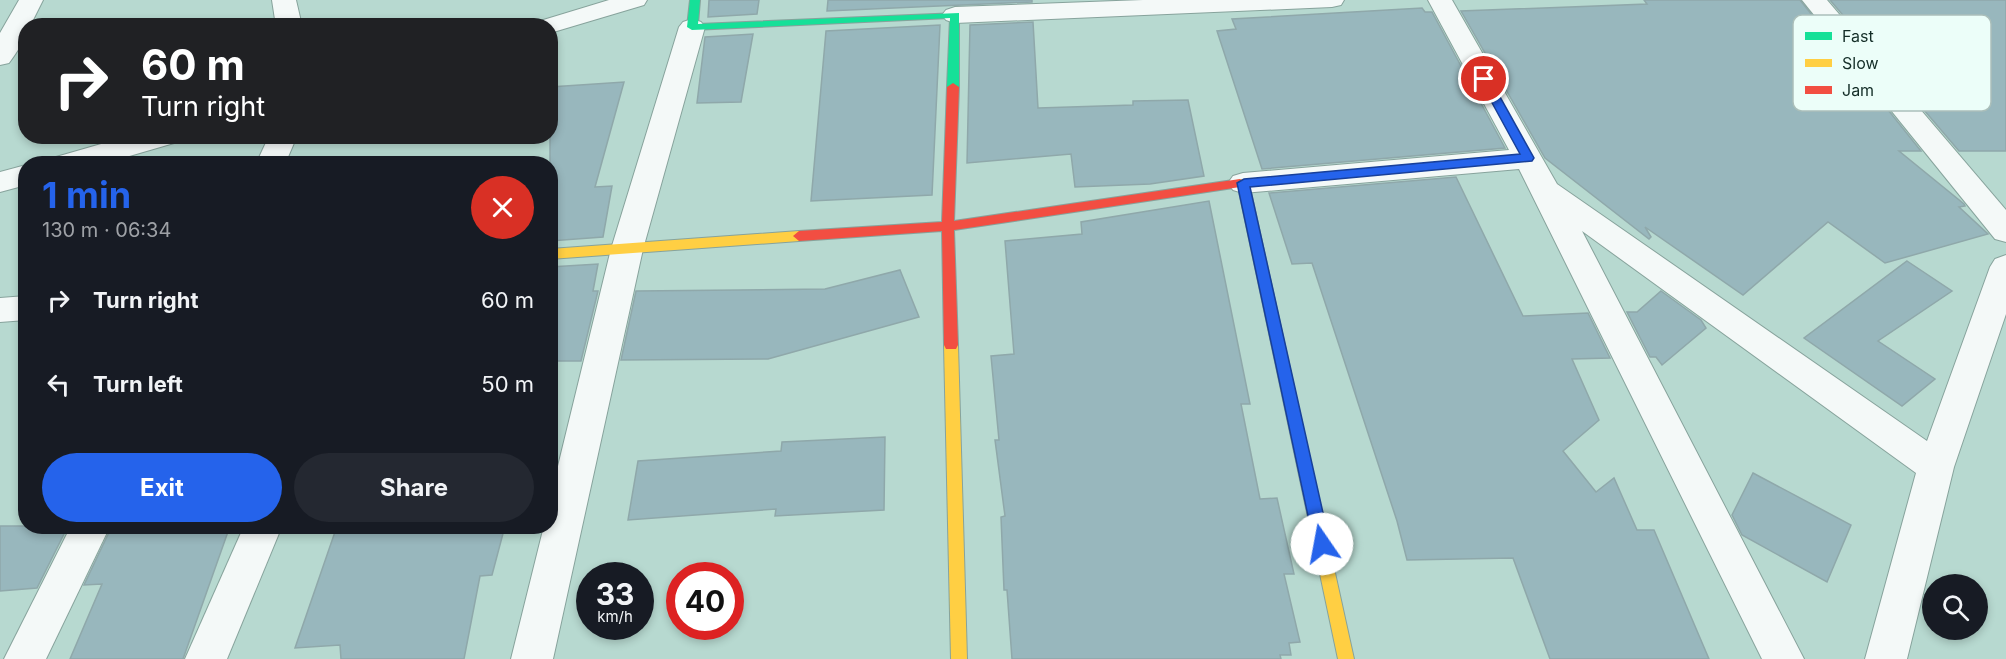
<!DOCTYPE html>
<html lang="en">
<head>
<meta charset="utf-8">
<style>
  :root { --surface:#171b24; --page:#242831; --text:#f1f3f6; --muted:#9ea1a6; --accent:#2563eb }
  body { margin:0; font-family:Inter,sans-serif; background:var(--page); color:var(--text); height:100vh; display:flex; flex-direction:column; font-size:22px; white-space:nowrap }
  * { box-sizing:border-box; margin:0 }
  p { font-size:20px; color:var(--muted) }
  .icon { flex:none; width:33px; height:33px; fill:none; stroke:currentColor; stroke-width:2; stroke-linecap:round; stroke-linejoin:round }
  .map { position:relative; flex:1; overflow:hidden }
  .panel { position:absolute; left:18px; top:156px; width:540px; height:378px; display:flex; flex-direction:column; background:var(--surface); border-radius:24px; box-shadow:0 3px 9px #0003 }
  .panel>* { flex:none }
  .hud { position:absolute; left:18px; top:18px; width:540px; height:126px; border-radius:24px; box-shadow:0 3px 9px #0003; background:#202124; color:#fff; overflow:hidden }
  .fabs { position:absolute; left:1922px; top:574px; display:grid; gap:12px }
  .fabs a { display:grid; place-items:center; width:66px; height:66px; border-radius:50%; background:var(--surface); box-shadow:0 3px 9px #0003; font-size:30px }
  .speed { position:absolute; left:576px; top:562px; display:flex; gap:12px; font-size:30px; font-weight:700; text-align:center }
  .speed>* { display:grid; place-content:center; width:78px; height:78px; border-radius:50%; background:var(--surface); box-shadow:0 3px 9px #0003; line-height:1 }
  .speed small { font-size:15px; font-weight:400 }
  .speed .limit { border:9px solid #d22; background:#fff; color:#111 }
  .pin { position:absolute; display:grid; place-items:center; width:51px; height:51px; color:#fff; margin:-26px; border:3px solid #fff; border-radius:50%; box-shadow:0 2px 6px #0007 }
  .me { position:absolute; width:66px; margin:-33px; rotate:348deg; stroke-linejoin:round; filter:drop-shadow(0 0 4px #0008) }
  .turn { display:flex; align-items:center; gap:21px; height:126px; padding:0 24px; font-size:27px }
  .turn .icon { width:78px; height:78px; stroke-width:2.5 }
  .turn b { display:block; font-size:42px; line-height:51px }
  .round { display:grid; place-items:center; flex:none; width:63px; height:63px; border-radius:32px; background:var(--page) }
  .head { display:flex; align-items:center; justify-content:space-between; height:102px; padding:0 24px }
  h1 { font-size:36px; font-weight:700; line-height:45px; color:var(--accent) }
  .action { display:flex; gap:12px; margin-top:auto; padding:12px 24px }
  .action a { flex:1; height:69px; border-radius:36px; background:var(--accent); color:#fff; font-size:24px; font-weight:700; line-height:69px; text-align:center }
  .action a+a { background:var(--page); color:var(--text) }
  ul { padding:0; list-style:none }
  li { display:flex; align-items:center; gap:18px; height:84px; padding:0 24px }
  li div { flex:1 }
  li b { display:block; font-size:22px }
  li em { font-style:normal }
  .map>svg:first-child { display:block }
  .building { fill:#98b7bd; stroke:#8fa8aa; stroke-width:1.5 }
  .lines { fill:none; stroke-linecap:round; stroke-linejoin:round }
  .street-casing { stroke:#87a39c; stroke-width:2 }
  .fast-casing { stroke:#87a39c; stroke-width:2 }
  .slow-casing { stroke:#87a39c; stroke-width:2 }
  .jam-casing { stroke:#87a39c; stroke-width:2 }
  .street { fill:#f4f9f8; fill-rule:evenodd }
  .fast { fill:#16e098; fill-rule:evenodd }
  .slow { fill:#ffcf43; fill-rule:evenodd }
  .jam { fill:#f24e42; fill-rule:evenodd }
  .route { fill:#2563eb; stroke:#184099; stroke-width:1.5 }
  .key { fill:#ecfef9; stroke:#abbfba; stroke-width:1.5 }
  .key-label { font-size:16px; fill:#132d27 }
</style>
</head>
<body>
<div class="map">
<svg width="2006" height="659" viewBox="0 0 2006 659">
  <rect width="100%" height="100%" fill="#b7d9d0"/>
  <g class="building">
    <path d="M 709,0 L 759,0 L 757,14 L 708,17 Z"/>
    <path d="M 828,0 L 1032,0 L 1032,2 L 827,11 Z"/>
    <path d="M 1644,0 L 1800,0 L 1921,151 L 1899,151 L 1964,204 L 1965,206 L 1959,207 L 1988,234 L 1885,263 L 1828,222 L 1743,295 L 1645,227 L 1651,237 L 1649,239 L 1545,158 L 1461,11 L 1647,4 Z"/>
    <path d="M 1830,0 L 2006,0 L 2006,151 L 1959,151 Z"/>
    <path d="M 1422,8 L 1425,12 L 1432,12 L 1505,148 L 1262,169 L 1217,31 L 1236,29 L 1232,19 Z"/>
    <path d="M 1033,22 L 1038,108 L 1133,105 L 1133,101 L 1188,100 L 1204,176 L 1150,184 L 1075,187 L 1071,154 L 967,163 L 970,25 Z"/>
    <path d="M 940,25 L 932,195 L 811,201 L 826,31 Z"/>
    <path d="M 753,34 L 741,102 L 697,103 L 705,37 Z"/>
    <path d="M 624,82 L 595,187 L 612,186 L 603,237 L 550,241 L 550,87 Z"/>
    <path d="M 1456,177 L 1523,316 L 1588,313 L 1610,358 L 1572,359 L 1599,420 L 1563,451 L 1596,492 L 1614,478 L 1637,530 L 1654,530 L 1709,659 L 1550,659 L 1513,558 L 1407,560 L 1397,521 L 1312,263 L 1292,264 L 1269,193 Z"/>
    <path d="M 1209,201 L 1250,404 L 1241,404 L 1260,499 L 1277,498 L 1294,574 L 1284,574 L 1300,642 L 1289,643 L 1291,655 L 1280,655 L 1281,659 L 1012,659 L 1007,590 L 1004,590 L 1001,517 L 1005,516 L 995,440 L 999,440 L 991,356 L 1014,354 L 1005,241 L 1082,234 L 1081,222 Z"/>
    <path d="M 1907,261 L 1952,291 L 1878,341 L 1935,379 L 1902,406 L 1804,338 Z"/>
    <path d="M 598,264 L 593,291 L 598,291 L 581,361 L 550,361 L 550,267 Z"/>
    <path d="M 900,270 L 919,317 L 768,359 L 621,360 L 636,291 L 825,289 Z"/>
    <path d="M 1661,291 L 1701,320 L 1706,328 L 1662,365 L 1656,357 L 1650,357 L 1627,312 L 1637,312 Z"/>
    <path d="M 885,437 L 884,510 L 775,516 L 776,509 L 628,520 L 638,461 L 781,451 L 782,442 Z"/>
    <path d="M 1753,473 L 1851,525 L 1827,582 L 1742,535 L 1732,515 Z"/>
    <path d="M 0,526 L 68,526 L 37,588 L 0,591 Z"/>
    <path d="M 112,526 L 230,526 L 183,659 L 70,659 L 102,584 L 84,585 Z"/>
    <path d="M 337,526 L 505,526 L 492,575 L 480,576 L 464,659 L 341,659 L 340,645 L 295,648 Z"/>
  </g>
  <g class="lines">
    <g class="street-casing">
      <g id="street">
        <path d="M 19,0 L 43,0 L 30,26 L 26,26 C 26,39 17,52 9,63 L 0,65 L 0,33 Z"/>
        <path d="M 272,0 L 296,0 L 302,26 L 276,26 Z"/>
        <path d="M 609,0 L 647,0 L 644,5 L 550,33 L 550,26 L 537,26 L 540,21 Z"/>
        <path d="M 1143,0 L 1344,0 L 1341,5 L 1332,7 L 955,23 L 946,20 L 942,15 L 946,10 L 955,7 Z"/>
        <path d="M 1428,0 L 1452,0 L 1557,184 L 1927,441 L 1990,267 L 1995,259 L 2006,255 L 2006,314 L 1954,467 L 1907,659 L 1865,659 L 1916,473 L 1582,231 L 1804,659 L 1762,659 L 1519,169 L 1243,193 L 1233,190 L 1228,183 L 1233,176 L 1243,173 L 1509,150 Z"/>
        <path d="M 1802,0 L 1827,0 L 2006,210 L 2006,242 L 1995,239 Z"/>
        <path d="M 692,19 L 701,22 L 705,27 L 643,249 L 553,659 L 511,659 L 544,526 L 550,526 L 550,499 L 611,249 L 679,27 L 683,22 Z"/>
        <path d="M 129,136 L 178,136 L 174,143 L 102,164 L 52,164 L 56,157 Z"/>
        <path d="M 269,136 L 297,136 L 285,164 L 256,164 Z"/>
        <path d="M 26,165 L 26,185 L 0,192 L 0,172 Z"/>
        <path d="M 26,296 L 26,320 L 0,322 L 0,298 Z"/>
        <path d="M 71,526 L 110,526 L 46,659 L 4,659 Z"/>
        <path d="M 244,526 L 282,526 L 227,659 L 185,659 Z"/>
      </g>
    </g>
    <g class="fast-casing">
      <path id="fast" d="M 690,0 L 700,0 L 698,24 L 959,13 L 959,87 L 953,91 L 947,87 L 950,18 L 692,30 L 687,27 Z"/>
    </g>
    <g class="slow-casing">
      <g id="slow">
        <path d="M 1243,179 L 1249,183 L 1354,659 L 1338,659 L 1238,187 L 1234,183 L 1236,180 Z"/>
        <path d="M 799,231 L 805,236 L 799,241 L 550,259 L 550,249 Z"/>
        <path d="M 951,340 L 956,341 L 958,345 L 967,659 L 951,659 L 944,345 L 946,341 Z"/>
      </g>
    </g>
    <g class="jam-casing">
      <path id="jam" d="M 953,83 L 959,87 L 954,221 L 1240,179 L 1246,183 L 1240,187 L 954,230 L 958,345 L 956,349 L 946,349 L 944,345 L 942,231 L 799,241 L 793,236 L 799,231 L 942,222 L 947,87 Z"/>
    </g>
    <use href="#street" class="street"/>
    <use href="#fast" class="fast"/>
    <use href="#slow" class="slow"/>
    <use href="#jam" class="jam"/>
  </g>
  <path class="route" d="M 1480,76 L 1490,79 L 1534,158 L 1532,161 L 1250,187 L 1330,544 L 1327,549 L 1322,551 L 1316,549 L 1314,544 L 1237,183 L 1244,179 L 1520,154 L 1479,79 Z"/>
  <rect x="1793" y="15" width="198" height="96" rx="9" class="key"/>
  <rect x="1805" y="32" width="27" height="8" fill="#16e098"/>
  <rect x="1805" y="59" width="27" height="8" fill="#ffcf43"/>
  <rect x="1805" y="86" width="27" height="8" fill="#f24e42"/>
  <g class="key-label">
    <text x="1842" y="42">Fast</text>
    <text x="1842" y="69">Slow</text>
    <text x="1842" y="96">Jam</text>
  </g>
</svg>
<div class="fabs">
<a><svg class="icon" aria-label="search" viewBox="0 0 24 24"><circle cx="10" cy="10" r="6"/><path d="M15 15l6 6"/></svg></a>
</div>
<div class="speed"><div>33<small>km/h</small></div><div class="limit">40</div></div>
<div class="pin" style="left:1484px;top:79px;background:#d93025"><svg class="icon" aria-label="arrive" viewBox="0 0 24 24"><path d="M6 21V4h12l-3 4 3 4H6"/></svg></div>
<svg class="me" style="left:1322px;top:544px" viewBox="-20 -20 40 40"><circle r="19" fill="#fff"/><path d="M0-13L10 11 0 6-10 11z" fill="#2563eb"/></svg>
<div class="hud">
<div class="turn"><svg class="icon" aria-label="right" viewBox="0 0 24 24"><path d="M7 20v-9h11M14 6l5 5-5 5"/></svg><div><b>60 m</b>Turn right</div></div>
</div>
<section class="panel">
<div class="head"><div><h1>1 min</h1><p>130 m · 06:34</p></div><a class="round" style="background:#d93025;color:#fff"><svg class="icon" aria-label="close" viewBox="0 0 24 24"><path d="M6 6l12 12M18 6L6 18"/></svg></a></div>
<ul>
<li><svg class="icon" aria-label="right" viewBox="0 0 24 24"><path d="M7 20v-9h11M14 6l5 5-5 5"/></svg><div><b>Turn right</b></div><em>60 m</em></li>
<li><svg class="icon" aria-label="left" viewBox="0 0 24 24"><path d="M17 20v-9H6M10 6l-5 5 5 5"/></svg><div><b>Turn left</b></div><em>50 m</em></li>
</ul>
<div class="action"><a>Exit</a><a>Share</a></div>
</section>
</div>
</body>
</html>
